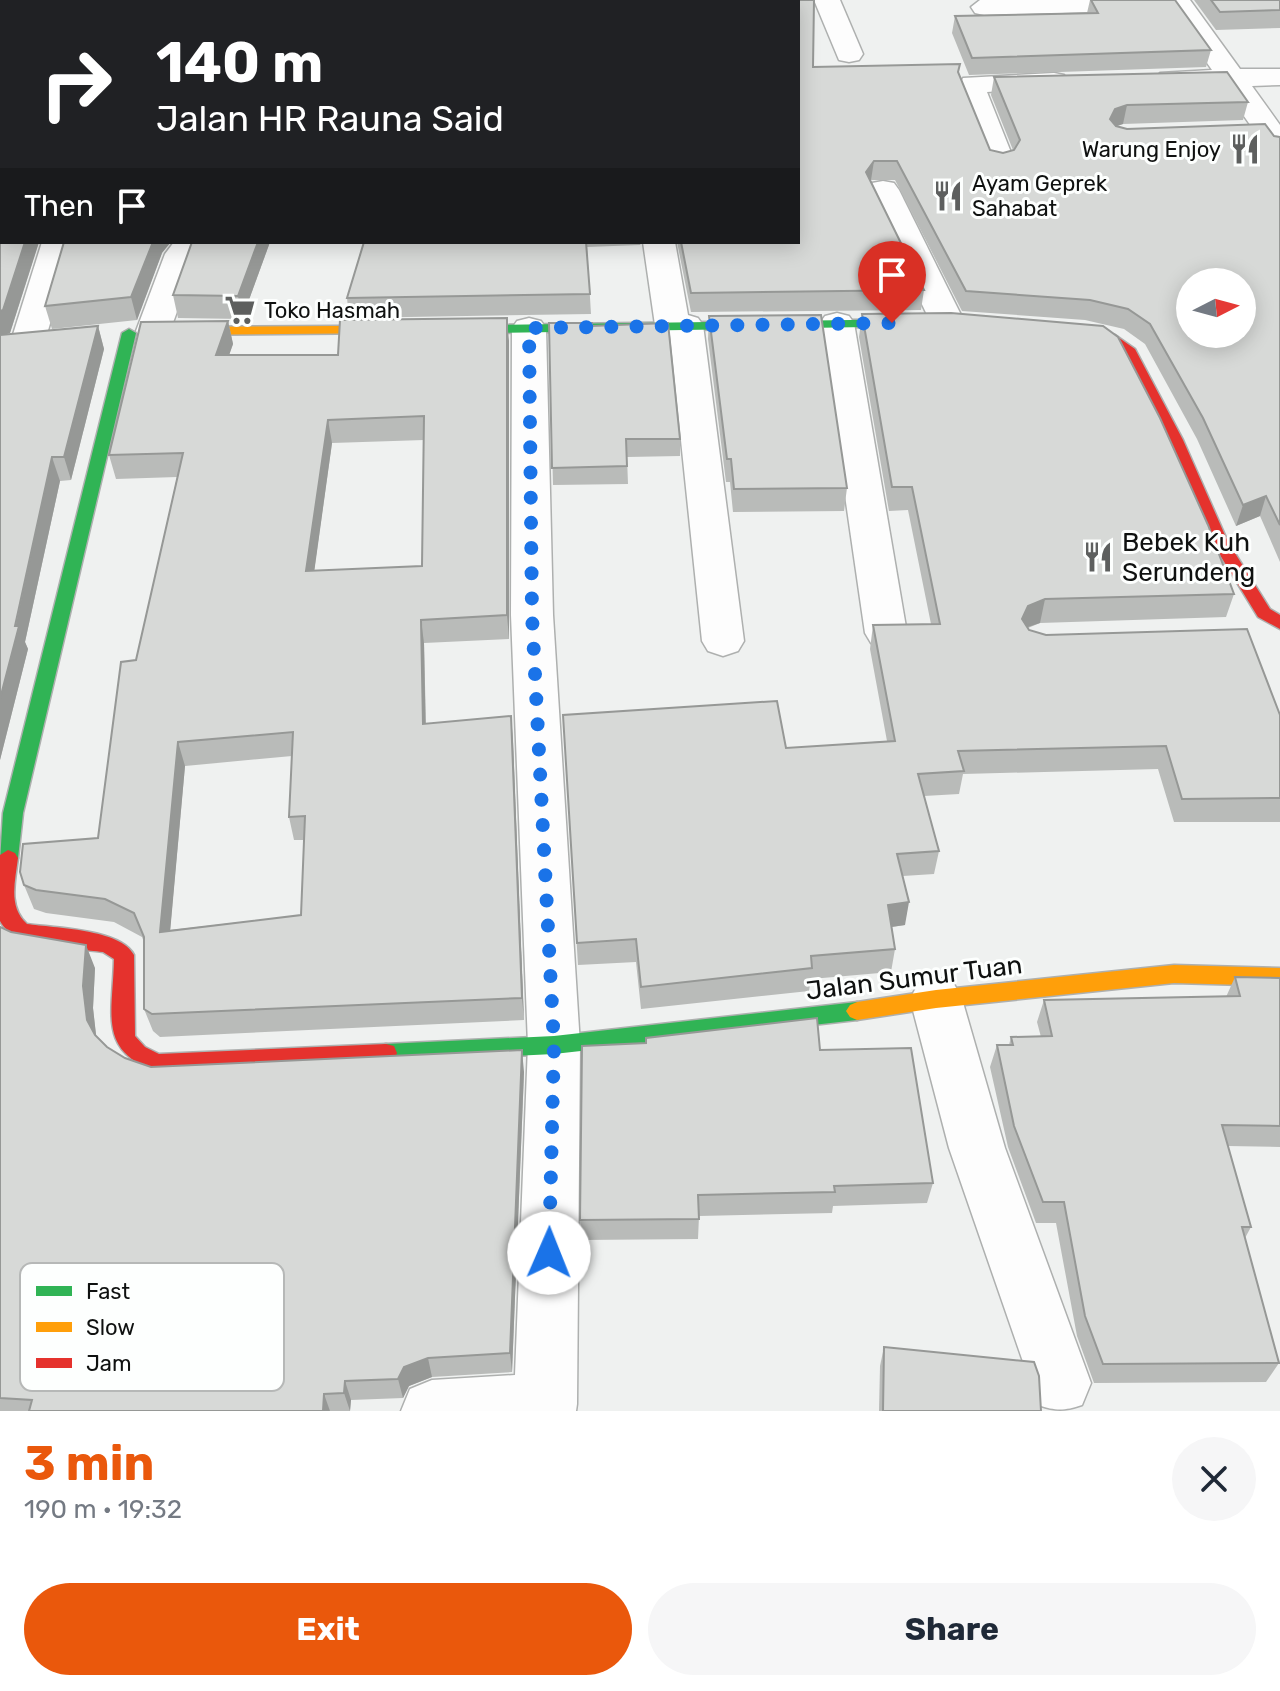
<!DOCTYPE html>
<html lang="en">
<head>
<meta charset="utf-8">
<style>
  :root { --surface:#fff; --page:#f6f6f7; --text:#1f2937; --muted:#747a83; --accent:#ea580c }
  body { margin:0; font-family:Rubik,sans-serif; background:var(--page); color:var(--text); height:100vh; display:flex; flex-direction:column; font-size:30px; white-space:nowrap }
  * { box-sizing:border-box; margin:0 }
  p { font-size:26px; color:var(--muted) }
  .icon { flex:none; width:44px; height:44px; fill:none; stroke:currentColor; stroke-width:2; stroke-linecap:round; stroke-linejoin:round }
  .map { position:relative; height:1411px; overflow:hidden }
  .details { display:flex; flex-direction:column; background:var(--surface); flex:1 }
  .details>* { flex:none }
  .guide { position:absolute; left:0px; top:0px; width:800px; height:244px; box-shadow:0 4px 20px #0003; background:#202124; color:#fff; overflow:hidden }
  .needle { width:52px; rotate:84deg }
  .fabs { position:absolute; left:1176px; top:268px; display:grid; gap:16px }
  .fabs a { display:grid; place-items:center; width:80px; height:80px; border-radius:50%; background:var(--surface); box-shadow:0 4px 20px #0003; font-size:40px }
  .pin { position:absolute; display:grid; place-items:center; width:68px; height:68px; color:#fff; margin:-82px -34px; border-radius:50% 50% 50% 0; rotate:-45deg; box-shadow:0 0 8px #0007 }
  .pin .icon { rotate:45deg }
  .me { position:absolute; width:88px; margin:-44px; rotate:1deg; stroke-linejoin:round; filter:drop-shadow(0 0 6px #0008) }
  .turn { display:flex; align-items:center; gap:28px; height:168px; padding:0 24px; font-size:36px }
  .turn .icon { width:104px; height:104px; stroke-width:2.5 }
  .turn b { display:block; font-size:56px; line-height:68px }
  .then { display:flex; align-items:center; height:76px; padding:0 24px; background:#0003; gap:16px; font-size:30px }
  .round { display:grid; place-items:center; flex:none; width:84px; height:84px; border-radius:42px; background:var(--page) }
  .overview { display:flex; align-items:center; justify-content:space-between; height:136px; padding:0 24px }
  h1 { font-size:48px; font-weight:700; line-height:60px; color:var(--accent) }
  .action { display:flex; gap:16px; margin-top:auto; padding:16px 24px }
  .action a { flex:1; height:92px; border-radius:48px; background:var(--accent); color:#fff; font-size:32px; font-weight:700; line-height:92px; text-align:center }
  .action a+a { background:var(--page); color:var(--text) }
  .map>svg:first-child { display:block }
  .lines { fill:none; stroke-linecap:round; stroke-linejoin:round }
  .street-casing { stroke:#aeb0af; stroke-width:3 }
  .fast-casing { stroke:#aeb0af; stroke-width:3 }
  .slow-casing { stroke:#aeb0af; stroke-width:3 }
  .jam-casing { stroke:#aeb0af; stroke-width:3 }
  .street { fill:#fdfdfd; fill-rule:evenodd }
  .fast { fill:#30b455; fill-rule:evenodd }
  .slow { fill:#ff9f0a; fill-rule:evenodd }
  .jam { fill:#e5322d; fill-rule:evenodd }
  .wall { fill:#b9bbb9; fill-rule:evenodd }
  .shaded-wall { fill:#969896 }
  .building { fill:#d7d9d7; stroke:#969896; stroke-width:2; fill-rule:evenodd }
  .route { stroke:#1a73e8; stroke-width:14; stroke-dasharray:0 25.2 }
  .labels { text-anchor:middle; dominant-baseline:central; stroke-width:6; stroke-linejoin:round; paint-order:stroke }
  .far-poi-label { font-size:22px; fill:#0f1110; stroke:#fdfffe; text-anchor:start }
  .poi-label { font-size:26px; fill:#0f1110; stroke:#fdfffe; text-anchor:start }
  .street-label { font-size:26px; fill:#0f1110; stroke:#fdfffe }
  .key { fill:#fdfffe; stroke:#b6b8b7; stroke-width:2 }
  .key-label { font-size:22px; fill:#0f1110 }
</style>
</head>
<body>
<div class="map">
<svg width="1280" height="1411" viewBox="0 0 1280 1411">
  <rect width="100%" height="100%" fill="#eff1f0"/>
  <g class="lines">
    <g class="street-casing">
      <g id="street">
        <path d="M 814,0 L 840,0 L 863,54 L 859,60 L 849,62 L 839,60 Z"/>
        <path d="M 980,0 L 1190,0 L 1240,69 L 1280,69 L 1280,85 L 1252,86 L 1280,125 L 1280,155 L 1269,152 L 1223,86 L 1160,85 L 1156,79 L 1160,73 L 1212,70 L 1170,10 L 984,15 L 975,13 L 971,7 Z"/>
        <rect x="0" y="25" width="2" height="16"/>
        <path d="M 1054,73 L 1064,75 L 1068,81 L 1064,87 L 987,92 L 1014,160 L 1010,166 L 999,169 L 988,166 L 958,89 L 963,78 Z"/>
        <path d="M 883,181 L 894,183 L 899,190 L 965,323 L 960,330 L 948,333 L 936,330 L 931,323 L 867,190 L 872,183 Z"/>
        <path d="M 42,242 L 74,242 L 44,344 L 39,351 L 27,354 L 15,351 L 10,344 Z"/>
        <path d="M 174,242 L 207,242 L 197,256 L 170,331 L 165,338 L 153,341 L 141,338 L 136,331 L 165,254 Z"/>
        <path d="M 643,242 L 675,242 L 688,315 L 698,318 L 703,325 L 744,641 L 738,651 L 723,656 L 708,651 L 702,641 L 670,335 L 660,332 L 655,325 Z"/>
        <path d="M 837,313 L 849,316 L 854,323 L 907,633 L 901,643 L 886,648 L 871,643 L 865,633 L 820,323 L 825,316 Z"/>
        <path d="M 529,318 L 541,321 L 546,328 L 553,615 L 580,1045 L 577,1404 L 576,1411 L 401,1411 L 410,1389 L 432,1380 L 515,1375 L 528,1045 L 511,615 L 512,328 L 517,321 Z"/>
        <path d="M 936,977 L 954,984 L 962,999 L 1005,1148 L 1091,1383 L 1082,1405 C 1064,1411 1056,1411 1038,1405 L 949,1148 L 910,999 L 918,984 Z"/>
      </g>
    </g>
    <g class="fast-casing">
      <g id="fast">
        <path d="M 921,319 L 928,323 L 926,326 L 499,333 L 492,329 L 499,325 Z"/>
        <path d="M 129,329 L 136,333 L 23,813 L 18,858 L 15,863 L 8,866 L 0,861 L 3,813 L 122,333 Z"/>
        <path d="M 857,1002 L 864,1005 L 868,1011 L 864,1017 L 857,1020 L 554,1054 L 386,1062 L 378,1060 L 375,1053 L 378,1046 L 386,1044 L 554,1036 Z"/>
      </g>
    </g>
    <g class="slow-casing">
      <g id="slow">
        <path d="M 499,325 L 504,326 L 504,332 L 170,335 L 163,331 L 170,327 Z"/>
        <path d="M 1174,965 L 1280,968 L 1280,986 L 1174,983 L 936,1008 L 857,1020 L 850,1017 L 846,1011 L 850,1005 L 857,1002 L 936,990 Z"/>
      </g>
    </g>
    <g class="jam-casing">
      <g id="jam">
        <path d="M 1065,327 L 1115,335 L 1135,349 L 1183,440 L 1228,542 L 1270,609 L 1280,615 L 1280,629 L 1258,617 L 1212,542 L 1167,440 L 1124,354 L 1106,342 L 1060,334 L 1058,331 Z"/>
        <path d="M 8,850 L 15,853 L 18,858 C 15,882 8,907 27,924 C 54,928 121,929 134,955 L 135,1036 L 145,1047 L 159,1054 L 386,1044 L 394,1046 L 397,1053 L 394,1060 L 386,1062 L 159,1072 C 97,1052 113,1014 114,959 L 103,952 C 74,948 15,949 0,921 L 0,855 Z"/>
      </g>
    </g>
    <use href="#street" class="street"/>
    <use href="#fast" class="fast"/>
    <use href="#slow" class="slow"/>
    <use href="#jam" class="jam"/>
  </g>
  <g class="wall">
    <path d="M 197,0 L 814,0 L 813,67 L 959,74 L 990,150 L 1003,153 L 1013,150 L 991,95 L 994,77 L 1248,102 L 1243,120 L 1123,124 L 1116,126 L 1127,129 L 1280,137 L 1280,562 L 1260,516 L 1236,526 L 1197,439 L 1145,344 L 1124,329 L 1085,320 L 962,311 L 895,180 L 871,180 L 871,181 L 924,290 L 921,310 L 691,312 L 677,242 L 798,242 L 798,2 L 198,2 Z"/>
    <path d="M 1090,0 L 1175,0 L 1211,50 L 1206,67 L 969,75 L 952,33 L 955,16 L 1087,13 Z"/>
    <path d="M 1194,0 L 1280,0 L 1280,28 L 1216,30 Z"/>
    <path d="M 0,155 L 2,242 L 39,242 L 10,333 L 3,335 L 98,326 L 104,349 L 71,480 L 60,481 L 25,642 L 28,649 L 0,760 Z"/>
    <path d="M 270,242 L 242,319 L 178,318 L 173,295 Z"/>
    <path d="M 364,242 L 642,242 L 640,245 L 587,247 L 591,314 L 349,318 L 347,298 Z"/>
    <path d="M 162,253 L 137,320 L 52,329 L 45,306 Z"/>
    <path d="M 862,314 L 1234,594 L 1226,617 L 1040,623 L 1028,628 L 1029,630 L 1280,715 L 1280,822 L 1174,822 L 1158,769 L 963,774 L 959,794 L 924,796 L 939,851 L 934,874 L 903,876 L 905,925 L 892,927 L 895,949 L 891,972 L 811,979 L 809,991 L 641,1009 L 636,962 L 578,965 L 563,715 L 786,748 L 887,741 L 870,649 L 873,625 L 931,624 L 908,510 L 889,511 L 859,337 Z"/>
    <path d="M 709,316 L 847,488 L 844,511 L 733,512 L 730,482 L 726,482 L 708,339 Z"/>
    <path d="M 228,321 L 233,344 L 229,355 L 338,355 L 509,341 L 509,639 L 424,643 L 426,724 L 511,716 L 524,1020 L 160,1037 L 153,1031 L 144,1009 L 144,942 L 142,937 L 114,922 L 46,913 L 34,909 L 24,885 L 98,838 L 177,477 L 116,479 L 109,455 ZM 424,440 L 422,566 L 314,571 L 332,443 ZM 292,756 L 289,817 L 294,840 L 304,840 L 301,915 L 170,930 L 185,766 Z"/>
    <path d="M 549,323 L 592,326 L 680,439 L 680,456 L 627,457 L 628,484 L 553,485 Z"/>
    <path d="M 0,927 L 95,968 L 93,1008 L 96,1036 L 107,1047 L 125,1058 L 151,1067 L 524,1072 L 512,1372 L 432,1377 L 409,1386 L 403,1398 L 351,1400 L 350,1411 L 0,1411 Z"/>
    <path d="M 1235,977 L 1280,978 L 1280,1147 L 1228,1146 L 1251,1227 L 1245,1238 L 1279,1363 L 1266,1382 L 1094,1383 L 1077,1336 L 1056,1223 L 1036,1223 L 1008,1147 L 990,1067 L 997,1045 L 1009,1045 L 1011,1037 L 1041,1037 L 1037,1022 L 1044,1000 L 1226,997 Z"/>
    <path d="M 820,1050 L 933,1183 L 927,1203 L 833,1206 L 832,1213 L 699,1216 L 698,1239 L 581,1240 L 580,1220 Z"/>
    <path d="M 884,1347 L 1041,1411 L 879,1411 L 880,1366 Z"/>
  </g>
  <g class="shaded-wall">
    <path d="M 1127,105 L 1123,124 L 1111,128 L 1110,119 L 1115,109 Z"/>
    <path d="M 874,161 L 871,180 L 864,191 L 866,172 Z"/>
    <path d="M 25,242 L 39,242 L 10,333 L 0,336 L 0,311 Z"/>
    <path d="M 153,242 L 171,242 L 162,253 L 137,320 L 131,297 Z"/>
    <path d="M 258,242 L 270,242 L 242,319 L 238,296 Z"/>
    <path d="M 507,318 L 509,341 L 509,639 L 507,615 Z"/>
    <path d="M 228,321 L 233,344 L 221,378 L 216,355 Z"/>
    <path d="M 98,326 L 104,349 L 71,480 L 64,457 Z"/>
    <path d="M 328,420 L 332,443 L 311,595 L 306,571 Z"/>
    <path d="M 52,457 L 60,481 L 25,642 L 28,649 L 0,760 L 0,699 Z"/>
    <path d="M 1266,496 L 1260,516 L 1236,526 L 1243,505 Z"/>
    <path d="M 1045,599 L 1040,623 L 1022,629 L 1022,619 L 1028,606 Z"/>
    <path d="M 421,620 L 424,643 L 426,747 L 423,724 Z"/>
    <path d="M 511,716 L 513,740 L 524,1020 L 522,998 Z"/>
    <path d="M 178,742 L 185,766 L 168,955 L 160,932 Z"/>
    <path d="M 909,902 L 905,925 L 884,928 L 888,905 Z"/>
    <path d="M 86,945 L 95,968 L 93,1008 L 97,1043 L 87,1020 L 83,986 Z"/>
    <path d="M 522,1050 L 524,1072 L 512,1372 L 510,1353 Z"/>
    <path d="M 428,1358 L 432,1377 L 409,1386 L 403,1398 L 398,1379 L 404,1367 Z"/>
    <path d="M 345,1381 L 351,1400 L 350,1411 L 344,1393 Z"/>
    <path d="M 324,1394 L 330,1411 L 323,1411 Z"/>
  </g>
  <g class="building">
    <path d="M 397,0 L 814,0 L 813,67 L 960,64 L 958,72 L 990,150 L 1003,153 L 1014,150 L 1020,140 L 994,77 L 1227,72 L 1248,102 L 1127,105 L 1115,109 L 1110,119 L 1116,126 L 1127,129 L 1265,124 L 1274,136 L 1280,137 L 1280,525 L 1266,496 L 1243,505 L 1203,418 L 1150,324 L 1128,309 L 1090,300 L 966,291 L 897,161 L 874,161 L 866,172 L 924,290 L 691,293 L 681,242 L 798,242 L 798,2 L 396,2 ZM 1190,282 L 1242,282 L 1242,334 L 1190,334 Z"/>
    <path d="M 1091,0 L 1175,0 L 1211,50 L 972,58 L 955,16 L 1098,13 Z"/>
    <path d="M 1211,0 L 1280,0 L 1280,10 L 1220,12 Z"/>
    <path d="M 0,155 L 2,155 L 2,242 L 25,242 L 3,310 L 0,311 Z"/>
    <path d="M 64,242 L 153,242 L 131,297 L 45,306 Z"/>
    <path d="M 192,242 L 258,242 L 238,296 L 173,295 Z"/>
    <path d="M 364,242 L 586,242 L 590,294 L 347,298 Z"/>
    <path d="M 951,313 L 1103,326 L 1118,337 L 1160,418 L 1208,525 L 1234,594 L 1045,599 L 1028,606 L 1022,619 L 1029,630 L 1046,635 L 1247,629 L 1280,715 L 1280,798 L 1182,799 L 1166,746 L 958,751 L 964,771 L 918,774 L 939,851 L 897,854 L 909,902 L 888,905 L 895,949 L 811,956 L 812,968 L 641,987 L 636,939 L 577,943 L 563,715 L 777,701 L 786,748 L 895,741 L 873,625 L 940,624 L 912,487 L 892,487 L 862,314 Z"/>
    <path d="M 821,315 L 847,488 L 734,489 L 731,459 L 727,459 L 709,316 Z"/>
    <path d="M 507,318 L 507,615 L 421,620 L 423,724 L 511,716 L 522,998 L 152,1014 L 144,1009 L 144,937 L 134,913 L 105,899 L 36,890 L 24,885 L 20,872 L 23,844 L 98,838 L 121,662 L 136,660 L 183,453 L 109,455 L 141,322 L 228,321 L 216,355 L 338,355 L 340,320 ZM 424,416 L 422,566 L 306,571 L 328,420 ZM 293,732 L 289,817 L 305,816 L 301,915 L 160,932 L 178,742 Z"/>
    <path d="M 549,323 L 592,323 L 592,326 L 668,323 L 680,439 L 626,439 L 627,466 L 552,468 Z"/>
    <path d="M 98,326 L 64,457 L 52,457 L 15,626 L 19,626 L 0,699 L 0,335 Z"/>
    <path d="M 0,927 L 11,932 L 86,945 L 83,986 L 87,1020 L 95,1035 L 107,1047 L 125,1058 L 151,1067 L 522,1050 L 510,1353 L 428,1358 L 404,1367 L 398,1379 L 345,1381 L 344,1393 L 324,1394 L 323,1411 L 29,1411 L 32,1400 L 0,1398 Z"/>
    <path d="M 1235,977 L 1280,978 L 1280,1126 L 1222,1125 L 1251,1227 L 1242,1227 L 1279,1363 L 1103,1364 L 1085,1316 L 1064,1202 L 1043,1202 L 1014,1126 L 997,1045 L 1013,1045 L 1011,1037 L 1052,1036 L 1044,1000 L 1240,996 Z"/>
    <path d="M 817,1018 L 820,1050 L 911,1048 L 933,1183 L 834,1186 L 835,1192 L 698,1195 L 699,1219 L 580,1220 L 582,1046 L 646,1043 L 646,1038 Z"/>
    <path d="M 884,1347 L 1034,1362 L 1039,1376 L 1041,1411 L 883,1411 Z"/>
  </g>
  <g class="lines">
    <path class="route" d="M 549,1253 L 554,1045 L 532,615 L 529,328 L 892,323"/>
  </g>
  <defs>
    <g id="restaurant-bare" transform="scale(2.4)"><path d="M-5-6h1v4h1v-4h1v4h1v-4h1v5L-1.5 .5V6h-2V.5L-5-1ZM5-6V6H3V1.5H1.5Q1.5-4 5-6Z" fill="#5d5f5e" stroke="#fdfffe" stroke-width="2.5" paint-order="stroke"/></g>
    <g id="supermarket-bare" transform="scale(2.4)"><path d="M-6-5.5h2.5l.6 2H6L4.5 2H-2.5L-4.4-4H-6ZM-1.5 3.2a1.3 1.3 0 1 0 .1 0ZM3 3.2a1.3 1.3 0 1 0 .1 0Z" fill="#5d5f5e" stroke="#fdfffe" stroke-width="2.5" paint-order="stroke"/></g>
  </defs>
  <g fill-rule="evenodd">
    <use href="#restaurant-bare" x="1245" y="149"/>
    <use href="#restaurant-bare" x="948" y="196"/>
    <use href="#supermarket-bare" x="240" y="310"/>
    <use href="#restaurant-bare" x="1098" y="557"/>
  </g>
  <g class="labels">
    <g class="far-poi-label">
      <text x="1221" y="149" text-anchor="end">Warung Enjoy</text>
      <text x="972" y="183">Ayam Geprek<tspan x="972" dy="25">Sahabat</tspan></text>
      <text x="264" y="310">Toko Hasmah</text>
    </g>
    <g class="poi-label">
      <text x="1122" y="542">Bebek Kuh<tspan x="1122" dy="30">Serundeng</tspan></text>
    </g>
    <g class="street-label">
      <text transform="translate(914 978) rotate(-7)">Jalan Sumur Tuan</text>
    </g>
  </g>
  <rect x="20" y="1263" width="264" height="128" rx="12" class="key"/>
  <rect x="36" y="1286" width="36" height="10" fill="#30b455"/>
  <rect x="36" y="1322" width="36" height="10" fill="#ff9f0a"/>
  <rect x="36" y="1358" width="36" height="10" fill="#e5322d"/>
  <g class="key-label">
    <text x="86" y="1299">Fast</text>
    <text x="86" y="1335">Slow</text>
    <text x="86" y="1371">Jam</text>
  </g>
</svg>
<div class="fabs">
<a><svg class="needle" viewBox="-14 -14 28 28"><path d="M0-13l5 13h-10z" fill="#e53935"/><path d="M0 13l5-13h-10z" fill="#747a83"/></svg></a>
</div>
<div class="pin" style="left:892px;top:323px;background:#d93025"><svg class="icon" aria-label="arrive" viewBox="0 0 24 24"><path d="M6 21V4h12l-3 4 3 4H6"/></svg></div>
<svg class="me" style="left:549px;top:1253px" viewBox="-20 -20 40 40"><circle r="19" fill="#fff"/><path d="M0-13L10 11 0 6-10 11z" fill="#1a73e8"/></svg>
<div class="guide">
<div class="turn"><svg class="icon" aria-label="right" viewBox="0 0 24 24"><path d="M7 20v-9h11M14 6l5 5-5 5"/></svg><div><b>140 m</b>Jalan HR Rauna Said</div></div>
<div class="then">Then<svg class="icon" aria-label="arrive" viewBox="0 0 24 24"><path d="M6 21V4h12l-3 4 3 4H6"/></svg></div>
</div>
</div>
<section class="details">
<div class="overview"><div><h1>3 min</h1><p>190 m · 19:32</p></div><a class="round"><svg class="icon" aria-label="close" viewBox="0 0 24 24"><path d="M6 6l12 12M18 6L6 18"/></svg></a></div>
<div class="action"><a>Exit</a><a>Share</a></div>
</section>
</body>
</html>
